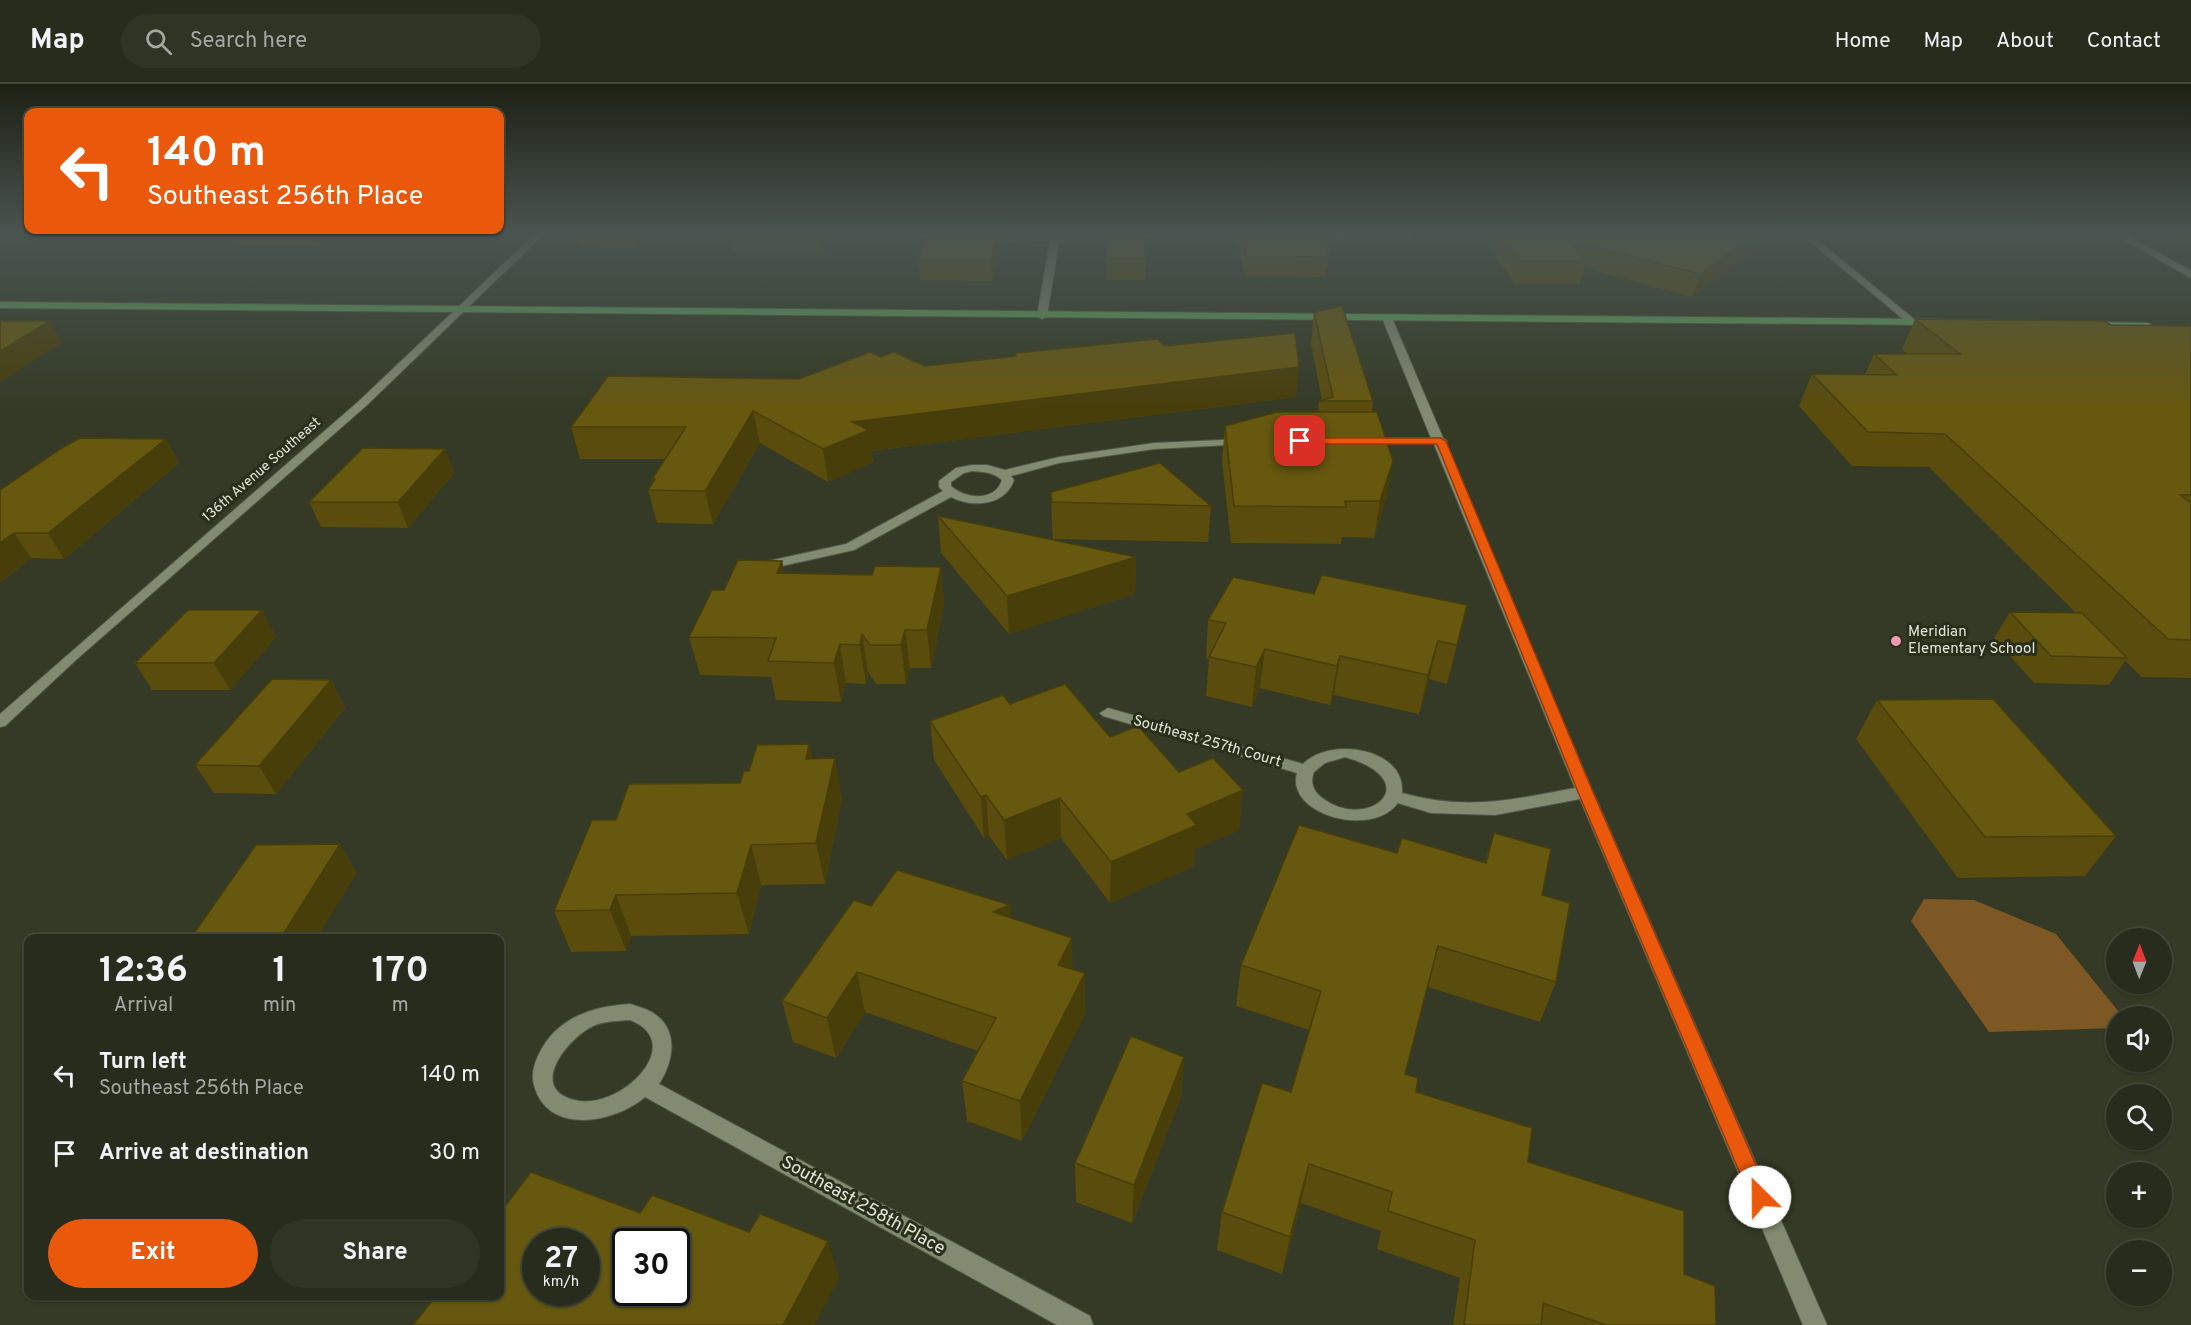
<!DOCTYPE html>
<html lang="en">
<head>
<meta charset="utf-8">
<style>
  :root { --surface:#272c1c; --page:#2f3425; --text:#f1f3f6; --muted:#a4a7a3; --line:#43483b; --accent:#ea580c }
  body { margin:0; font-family:Overpass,sans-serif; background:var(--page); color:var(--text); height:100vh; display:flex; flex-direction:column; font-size:22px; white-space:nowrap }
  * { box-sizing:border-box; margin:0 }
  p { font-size:20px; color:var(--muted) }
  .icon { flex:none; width:33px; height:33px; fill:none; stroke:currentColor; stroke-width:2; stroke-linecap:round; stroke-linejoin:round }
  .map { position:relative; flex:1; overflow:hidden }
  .drawer { position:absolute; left:24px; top:850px; width:480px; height:366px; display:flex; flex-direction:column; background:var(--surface); border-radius:12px; box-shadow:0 2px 4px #0004,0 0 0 2px var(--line) }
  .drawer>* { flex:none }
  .guide { position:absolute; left:24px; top:24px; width:480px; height:126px; border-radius:12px; box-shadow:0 2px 4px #0004,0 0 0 2px var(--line); background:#ea580c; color:#fff; overflow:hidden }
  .needle { width:39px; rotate:1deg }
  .fabs { position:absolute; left:2106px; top:844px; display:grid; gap:12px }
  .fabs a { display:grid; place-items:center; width:66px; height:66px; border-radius:50%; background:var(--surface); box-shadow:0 2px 4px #0004,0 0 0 2px var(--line); font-size:30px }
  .speed { position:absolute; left:522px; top:1144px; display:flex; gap:12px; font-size:30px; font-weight:700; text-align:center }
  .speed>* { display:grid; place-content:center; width:78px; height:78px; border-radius:50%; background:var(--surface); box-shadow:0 2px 4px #0004,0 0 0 2px var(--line); line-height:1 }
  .speed small { font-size:15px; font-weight:400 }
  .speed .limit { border:3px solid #111; border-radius:9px; background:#fff; color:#111 }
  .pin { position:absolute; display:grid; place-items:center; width:51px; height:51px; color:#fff; margin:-26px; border-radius:12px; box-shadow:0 3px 9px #0006 }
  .me { position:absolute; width:66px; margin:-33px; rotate:337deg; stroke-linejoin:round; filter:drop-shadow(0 0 4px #0008) }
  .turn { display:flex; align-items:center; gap:21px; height:126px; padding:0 24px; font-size:27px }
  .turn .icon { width:78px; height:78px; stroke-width:2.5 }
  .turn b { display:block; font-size:42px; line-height:51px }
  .eta { display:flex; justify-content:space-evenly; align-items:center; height:102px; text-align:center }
  .eta b { font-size:36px; font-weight:700; line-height:42px }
  .button { display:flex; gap:12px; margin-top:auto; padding:12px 24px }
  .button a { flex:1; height:69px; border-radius:36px; background:var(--accent); color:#fff; font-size:24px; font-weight:700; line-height:69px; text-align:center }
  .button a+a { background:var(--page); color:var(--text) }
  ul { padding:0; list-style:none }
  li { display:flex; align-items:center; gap:18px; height:78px; padding:0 24px }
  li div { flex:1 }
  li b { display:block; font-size:22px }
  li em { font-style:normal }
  header { display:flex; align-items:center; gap:36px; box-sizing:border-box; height:84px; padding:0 30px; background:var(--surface); border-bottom:2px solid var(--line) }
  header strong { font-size:28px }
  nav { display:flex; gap:33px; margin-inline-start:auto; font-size:21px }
  .search { width:420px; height:54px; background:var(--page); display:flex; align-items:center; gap:15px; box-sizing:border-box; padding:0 21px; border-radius:33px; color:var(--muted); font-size:22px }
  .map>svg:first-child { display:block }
  .green { fill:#7d5824 }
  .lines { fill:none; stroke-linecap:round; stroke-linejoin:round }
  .minor-casing { stroke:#535846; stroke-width:2 }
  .major-casing { stroke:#535846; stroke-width:2 }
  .minor { fill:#838a72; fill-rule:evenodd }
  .major { fill:#60a35a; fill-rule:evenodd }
  .wall { fill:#594c0d }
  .shaded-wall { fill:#483e0a }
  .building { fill:#67580f; stroke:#483e0a; stroke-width:1.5; fill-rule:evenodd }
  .route { fill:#ea580c; stroke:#983908; stroke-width:1.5 }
  .poi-dot { fill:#f19ab2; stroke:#2a2f1b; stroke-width:2 }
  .labels { text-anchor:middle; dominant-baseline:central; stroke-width:6; stroke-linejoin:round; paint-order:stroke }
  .far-street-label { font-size:14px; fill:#e1e5d8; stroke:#2a2f1b }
  .poi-label { font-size:15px; fill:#e1e5d8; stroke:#2a2f1b; text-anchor:start }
  .street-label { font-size:15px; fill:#e1e5d8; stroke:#2a2f1b }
  .near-street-label { font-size:18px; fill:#e1e5d8; stroke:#2a2f1b }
</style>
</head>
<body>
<header>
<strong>Map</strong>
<div class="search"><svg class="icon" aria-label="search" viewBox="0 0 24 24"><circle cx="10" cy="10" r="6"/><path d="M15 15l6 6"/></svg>Search here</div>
<nav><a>Home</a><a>Map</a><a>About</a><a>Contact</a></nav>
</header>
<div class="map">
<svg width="2191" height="1241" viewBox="0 0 2191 1241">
  <rect width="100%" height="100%" fill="#343a25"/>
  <path class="green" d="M 1924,815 L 1974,816 L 2056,850 L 2123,933 L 2116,933 L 2116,944 L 1989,948 L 1911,837 Z"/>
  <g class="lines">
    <g class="minor-casing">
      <g id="minor">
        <path d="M 534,151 L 543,151 L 367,321 L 77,575 L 5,642 L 0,643 L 0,630 L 359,317 Z"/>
        <path d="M 911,151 L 948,151 L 949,153 L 945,155 Z"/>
        <path d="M 1157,151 L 1153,153 L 1059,157 L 1047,232 L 1042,235 L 1037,232 L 1050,157 L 981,156 L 977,154 L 981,152 Z"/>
        <path d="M 1413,151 L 1413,155 L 1410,155 L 1306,154 L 1302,152 Z"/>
        <path d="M 1802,151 L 1811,151 L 1914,235 L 1914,239 L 1908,239 Z"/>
        <path d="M 2115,151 L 2126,151 L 2191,187 L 2191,194 Z"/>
        <path d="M 1387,231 L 1392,234 L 1443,354 L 1447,357 L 1445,359 L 1593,708 L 1827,1241 L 1803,1241 L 1580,715 L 1495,731 L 1431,729 L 1398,719 C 1372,755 1285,730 1297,689 L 1103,632 L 1100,629 L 1108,624 L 1303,680 C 1330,652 1406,664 1402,709 C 1466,727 1512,716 1575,704 L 1434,360 L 1366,360 L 1360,357 L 1366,354 L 1431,354 L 1382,234 ZM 1345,673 C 1429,697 1367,750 1321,713 C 1313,707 1310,697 1314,688 L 1325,679 Z"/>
        <path d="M 1243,355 L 1247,356 L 1247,360 L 1154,365 L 1059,379 L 1011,392 L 1014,396 C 1005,422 973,424 951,413 L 854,466 L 764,486 L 758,482 L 764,478 L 846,460 L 943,407 L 939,403 L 939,397 L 956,384 L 972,381 L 987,381 L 1005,386 L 1059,373 L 1154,359 ZM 972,387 C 984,388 993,388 1002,396 C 995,418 965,415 951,402 L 951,398 L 964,389 Z"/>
        <path d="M 630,920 C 639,923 649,925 656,931 C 679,948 673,979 659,1000 L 1090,1232 L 1093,1241 L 1057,1241 L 645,1013 C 615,1039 547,1052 534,1001 C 531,990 534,980 539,970 C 556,934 593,922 630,920 ZM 630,936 C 689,959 620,1028 574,1016 C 527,1004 568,954 593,942 C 604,937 618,937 630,936 Z"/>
      </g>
    </g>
    <g class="major-casing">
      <g id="major">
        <path d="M 0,218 L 1935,235 L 1940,238 L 1935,241 L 0,224 Z"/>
        <path d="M 2091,238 L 2148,239 L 2153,242 L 2148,245 L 2088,243 L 2088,239 Z"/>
      </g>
    </g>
    <use href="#minor" class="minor"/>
    <use href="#major" class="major"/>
  </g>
  <g class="wall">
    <path d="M 230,151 L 332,151 L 318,162 L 235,161 Z"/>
    <path d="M 577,151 L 647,151 L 635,164 L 580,163 Z"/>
    <path d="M 729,151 L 831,151 L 823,168 L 732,168 Z"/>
    <path d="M 1106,151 L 1144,151 L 1146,175 L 1145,196 L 1107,196 Z"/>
    <path d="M 1236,151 L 1326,151 L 1330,163 L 1328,183 L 1326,183 L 1325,193 L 1245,192 Z"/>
    <path d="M 1482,151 L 1750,151 L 1752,152 L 1745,174 L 1692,213 L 1584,184 L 1580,200 L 1514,200 Z"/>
    <path d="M 2180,151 L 2191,151 L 2191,157 Z"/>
    <path d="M 1001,158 L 992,197 L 920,196 L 919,176 Z"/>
    <path d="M 1314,228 L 1373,317 L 1372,328 L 1387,412 L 1374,454 L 1342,453 L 1341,460 L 1231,459 L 1222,376 L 1225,342 L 1318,328 L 1319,317 L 1322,316 L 1311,260 Z"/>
    <path d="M 1915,235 L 2111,241 L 2191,242 L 2191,594 L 2142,593 L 2125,577 L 2109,601 L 2034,599 L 1994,554 L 2010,528 L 2076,529 L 1929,383 L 1852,382 L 1799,322 L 1812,290 L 1865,290 L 1874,270 L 1907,270 L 1902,265 Z"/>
    <path d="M 1164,262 L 1296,313 L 871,367 L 873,378 L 828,398 L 760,359 L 713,440 L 657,439 L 648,406 L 653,398 L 652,395 L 665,375 L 580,375 L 571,343 L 799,295 L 881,273 L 925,282 L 1015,272 L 1015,269 Z"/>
    <path d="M 166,355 L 179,379 L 64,475 L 31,474 L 0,499 L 0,406 Z"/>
    <path d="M 445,365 L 454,389 L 408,444 L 321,443 L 309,418 Z"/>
    <path d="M 1051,408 L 1211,422 L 1208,458 L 1053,455 L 1052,444 Z"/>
    <path d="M 938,432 L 1136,473 L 1135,510 L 1009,550 L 941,469 Z"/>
    <path d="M 782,477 L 784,489 L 872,491 L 941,483 L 944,520 L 931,584 L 910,584 L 906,600 L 876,600 L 868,588 L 866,600 L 846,599 L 841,618 L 776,616 L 771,593 L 700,591 L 689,553 L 724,506 Z"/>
    <path d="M 1314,510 L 1467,521 L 1447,600 L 1429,595 L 1419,630 L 1334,611 L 1330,621 L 1260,604 L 1252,623 L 1206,612 L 1209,575 L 1206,574 L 1208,536 Z"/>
    <path d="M 262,526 L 276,553 L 230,606 L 152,606 L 135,579 Z"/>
    <path d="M 331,596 L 345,624 L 276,710 L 214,709 L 195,681 Z"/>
    <path d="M 1877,616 L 2116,752 L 2085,792 L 1958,794 L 1856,655 Z"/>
    <path d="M 1010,620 L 1110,653 L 1179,688 L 1239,746 L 1195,765 L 1194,782 L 1110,819 L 1061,754 L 1007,776 L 989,752 L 984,754 L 934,676 L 930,637 Z"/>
    <path d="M 809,660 L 812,675 L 842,714 L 825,800 L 761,801 L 749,850 L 631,852 L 626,867 L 571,868 L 554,827 L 616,736 L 740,699 L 749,687 Z"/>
    <path d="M 1494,749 L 1542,811 L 1556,898 L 1540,938 L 1428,903 L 1405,990 L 1416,1008 L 1528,1078 L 1684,1190 L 1716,1241 L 1453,1241 L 1460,1194 L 1377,1165 L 1381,1147 L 1301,1119 L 1282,1190 L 1217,1166 L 1222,1128 L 1291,1008 L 1309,946 L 1236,922 L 1241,881 L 1397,769 L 1485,778 Z"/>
    <path d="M 1010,821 L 1011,834 L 1073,886 L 1085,930 L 1022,1057 L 967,1037 L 962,997 L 978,967 L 865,928 L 836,974 L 793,958 L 782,917 L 871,822 Z"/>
    <path d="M 1184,973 L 1181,1013 L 1132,1139 L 1076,1118 L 1075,1079 Z"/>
  </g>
  <g class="shaded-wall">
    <path d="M 314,151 L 332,151 L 318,162 Z"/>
    <path d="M 632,151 L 647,151 L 635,164 Z"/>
    <path d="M 820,151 L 831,151 L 823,168 Z"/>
    <path d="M 997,151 L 1001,151 L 1001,158 L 992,197 L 991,176 Z"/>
    <path d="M 1752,152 L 1745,174 L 1692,213 L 1700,190 Z"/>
    <path d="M 50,237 L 62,259 L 0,298 L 0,267 Z"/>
    <path d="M 1299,283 L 1296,313 L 871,367 L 873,378 L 828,398 L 823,365 L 852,338 Z"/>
    <path d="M 753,327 L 760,359 L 713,440 L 705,407 Z"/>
    <path d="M 166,355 L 179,379 L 64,475 L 48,449 Z"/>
    <path d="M 445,365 L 454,389 L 408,444 L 398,418 Z"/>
    <path d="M 1393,377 L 1387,412 L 1374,454 L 1380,417 Z"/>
    <path d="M 14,449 L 31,474 L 0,499 L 0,459 Z"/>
    <path d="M 1136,473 L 1135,510 L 1009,550 L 1007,512 Z"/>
    <path d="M 782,477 L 789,514 L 777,489 Z"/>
    <path d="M 941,483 L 944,520 L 931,584 L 927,546 Z"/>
    <path d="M 1467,521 L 1458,559 L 1447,600 L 1457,561 Z"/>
    <path d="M 262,526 L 276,553 L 230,606 L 214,579 Z"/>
    <path d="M 905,546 L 910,584 L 906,600 L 901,561 Z"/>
    <path d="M 862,550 L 868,588 L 866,600 L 860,561 Z"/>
    <path d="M 1438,557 L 1429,595 L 1419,630 L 1428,591 Z"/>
    <path d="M 840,560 L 846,599 L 841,618 L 834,579 Z"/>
    <path d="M 1265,565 L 1260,604 L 1252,623 L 1256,583 Z"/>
    <path d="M 1340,572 L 1334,611 L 1330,621 L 1337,582 Z"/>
    <path d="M 331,596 L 345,624 L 276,710 L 259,682 Z"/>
    <path d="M 809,660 L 817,700 L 806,675 Z"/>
    <path d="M 835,674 L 842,714 L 825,800 L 816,759 Z"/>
    <path d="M 1243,706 L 1239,746 L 1195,765 L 1194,782 L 1110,819 L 1111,778 L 1187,730 Z"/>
    <path d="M 986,711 L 989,752 L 984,754 L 981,713 Z"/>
    <path d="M 1060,714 L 1061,754 L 1007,776 L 1004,736 Z"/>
    <path d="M 340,760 L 357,789 L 316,855 L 280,855 Z"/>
    <path d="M 751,761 L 761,801 L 749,850 L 737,809 Z"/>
    <path d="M 616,811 L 631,852 L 626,867 L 610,826 Z"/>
    <path d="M 1010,821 L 1013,862 L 993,828 Z"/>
    <path d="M 1072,854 L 1073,894 L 1058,881 Z"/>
    <path d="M 857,888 L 865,928 L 836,974 L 827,934 Z"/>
    <path d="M 1085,889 L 1085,930 L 1022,1057 L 1020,1017 Z"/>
    <path d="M 1184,973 L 1181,1013 L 1132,1139 L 1134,1101 Z"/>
    <path d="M 1309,1080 L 1301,1119 L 1282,1190 L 1290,1153 Z"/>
    <path d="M 828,1157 L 839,1194 L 815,1241 L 783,1241 Z"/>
  </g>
  <g class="building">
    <path d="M 927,151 L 997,151 L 991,176 L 919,176 Z"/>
    <path d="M 1106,151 L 1144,151 L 1146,175 L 1107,175 Z"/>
    <path d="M 1242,151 L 1326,151 L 1330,163 L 1325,163 L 1328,173 L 1246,172 Z"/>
    <path d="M 1501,151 L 1750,151 L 1752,152 L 1700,190 L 1570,157 L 1586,177 L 1520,177 Z"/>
    <path d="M 1342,222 L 1373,317 L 1319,317 L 1333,313 L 1314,228 Z"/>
    <path d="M 1915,235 L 2104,237 L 2111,241 L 2191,242 L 2191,411 L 2180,411 L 2191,419 L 2191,556 L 2168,555 L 1945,350 L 1868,348 L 1812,290 L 1897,291 L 1874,270 L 1960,270 Z"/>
    <path d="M 0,237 L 50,237 L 0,267 Z"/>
    <path d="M 1295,249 L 1299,283 L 852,338 L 869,346 L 823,365 L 753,327 L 705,407 L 648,406 L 655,395 L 652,395 L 686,343 L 571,343 L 608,292 L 799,295 L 870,268 L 881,273 L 894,268 L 925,282 L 1016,272 L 1015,269 L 1158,255 L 1164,262 Z"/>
    <path d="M 1277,328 L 1377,328 L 1393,377 L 1380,417 L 1345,417 L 1346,423 L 1234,422 L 1225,342 Z"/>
    <path d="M 80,354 L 166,355 L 48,449 L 14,449 L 0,459 L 0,406 L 62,364 Z"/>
    <path d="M 363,364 L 445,365 L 398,418 L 309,418 Z"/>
    <path d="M 1160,379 L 1211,422 L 1052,418 L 1051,408 Z"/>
    <path d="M 938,432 L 1136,473 L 1007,512 Z"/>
    <path d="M 738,476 L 782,477 L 777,489 L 872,491 L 875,482 L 941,483 L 927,546 L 905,546 L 901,561 L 870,561 L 862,550 L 860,561 L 840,560 L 834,579 L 768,577 L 776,554 L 689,553 L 712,506 L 724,506 Z"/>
    <path d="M 1322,491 L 1467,521 L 1457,561 L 1438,557 L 1428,591 L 1340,572 L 1337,582 L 1265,565 L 1256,583 L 1209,573 L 1226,539 L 1208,536 L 1233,493 L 1314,510 Z"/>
    <path d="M 188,526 L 262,526 L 214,579 L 135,579 Z"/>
    <path d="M 2010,528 L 2082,529 L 2127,574 L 2051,572 Z"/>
    <path d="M 272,595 L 331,596 L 259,682 L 195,681 Z"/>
    <path d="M 1065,600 L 1110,653 L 1138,642 L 1179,688 L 1213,674 L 1243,706 L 1187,730 L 1197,741 L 1111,778 L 1060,714 L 1004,736 L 986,711 L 981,713 L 930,637 L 1003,611 L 1010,620 Z"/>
    <path d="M 1993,615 L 2116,752 L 1985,753 L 1877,616 Z"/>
    <path d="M 809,660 L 806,675 L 835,674 L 816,759 L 751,761 L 737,809 L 616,811 L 610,826 L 554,827 L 592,736 L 616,736 L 629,700 L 740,699 L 744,687 L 749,687 L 757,661 Z"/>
    <path d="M 1299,741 L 1397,769 L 1402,754 L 1486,779 L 1494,749 L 1551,765 L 1542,811 L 1570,819 L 1556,898 L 1438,862 L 1405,990 L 1418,994 L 1416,1008 L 1532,1044 L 1528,1078 L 1684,1127 L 1684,1190 L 1715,1202 L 1716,1241 L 1606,1241 L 1543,1219 L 1541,1241 L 1464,1241 L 1475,1156 L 1388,1127 L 1392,1108 L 1309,1080 L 1290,1153 L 1222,1128 L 1262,999 L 1291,1008 L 1321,907 L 1241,881 Z"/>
    <path d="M 340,760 L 280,855 L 190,855 L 256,761 Z"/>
    <path d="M 897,786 L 1010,821 L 993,828 L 1072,854 L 1058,881 L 1085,889 L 1020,1017 L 962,997 L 996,934 L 857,888 L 827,934 L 782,917 L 854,816 L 871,822 Z"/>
    <path d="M 1131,952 L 1184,973 L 1134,1101 L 1075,1079 Z"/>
    <path d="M 531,1088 L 640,1129 L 652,1111 L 749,1148 L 760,1130 L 828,1157 L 783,1241 L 413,1241 L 436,1212 L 500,1212 L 500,1129 ZM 536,1158 L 586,1158 L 586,1209 L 536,1209 ZM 626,1158 L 676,1158 L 676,1209 L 626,1209 Z"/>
  </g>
  <linearGradient id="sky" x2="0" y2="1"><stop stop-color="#1d2014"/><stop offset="0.46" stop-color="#4a5551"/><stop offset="1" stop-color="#4a5551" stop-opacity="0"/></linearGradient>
  <rect width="2191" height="325" fill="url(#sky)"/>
  <path class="route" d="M 1296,354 L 1441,354 L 1446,357 L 1593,708 L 1770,1113 L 1767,1120 L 1760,1123 L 1752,1120 L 1750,1113 L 1578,708 L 1437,360 L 1300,360 L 1295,357 Z"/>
  <circle class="poi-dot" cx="1896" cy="557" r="6"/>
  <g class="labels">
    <g class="far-street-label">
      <text transform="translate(262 386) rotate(-41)">136th Avenue Southeast</text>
    </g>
    <g class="poi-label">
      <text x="1908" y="548">Meridian<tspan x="1908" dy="17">Elementary School</tspan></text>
    </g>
    <g class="street-label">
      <text transform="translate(1207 658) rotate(16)">Southeast 257th Court</text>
    </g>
    <g class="near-street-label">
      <text transform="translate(863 1122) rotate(29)">Southeast 258th Place</text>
    </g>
  </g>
</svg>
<div class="fabs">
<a><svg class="needle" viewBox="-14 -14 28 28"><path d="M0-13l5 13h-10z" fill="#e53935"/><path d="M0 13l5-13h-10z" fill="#a4a7a3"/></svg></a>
<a><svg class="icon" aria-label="sound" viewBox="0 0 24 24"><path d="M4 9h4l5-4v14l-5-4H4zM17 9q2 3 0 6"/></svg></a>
<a><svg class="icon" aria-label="search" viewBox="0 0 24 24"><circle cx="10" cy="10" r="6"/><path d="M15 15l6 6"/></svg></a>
<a>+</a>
<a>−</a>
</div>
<div class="speed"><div>27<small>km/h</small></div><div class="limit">30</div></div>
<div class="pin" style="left:1300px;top:357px;background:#d93025"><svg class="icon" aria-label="arrive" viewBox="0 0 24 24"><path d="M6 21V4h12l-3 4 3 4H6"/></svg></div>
<svg class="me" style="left:1760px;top:1113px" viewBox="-20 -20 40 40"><circle r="19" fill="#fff"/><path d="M0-13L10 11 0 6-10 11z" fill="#ea580c"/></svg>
<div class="guide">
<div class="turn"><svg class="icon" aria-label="left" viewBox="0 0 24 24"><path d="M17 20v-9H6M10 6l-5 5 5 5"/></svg><div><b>140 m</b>Southeast 256th Place</div></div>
</div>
<section class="drawer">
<div class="eta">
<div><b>12:36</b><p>Arrival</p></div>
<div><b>1</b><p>min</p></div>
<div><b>170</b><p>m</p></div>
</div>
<ul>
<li><svg class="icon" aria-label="left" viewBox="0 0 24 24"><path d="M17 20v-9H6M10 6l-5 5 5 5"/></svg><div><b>Turn left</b><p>Southeast 256th Place</p></div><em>140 m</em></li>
<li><svg class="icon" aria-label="arrive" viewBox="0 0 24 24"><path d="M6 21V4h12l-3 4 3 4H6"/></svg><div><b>Arrive at destination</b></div><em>30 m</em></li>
</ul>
<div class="button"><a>Exit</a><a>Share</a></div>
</section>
</div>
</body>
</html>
